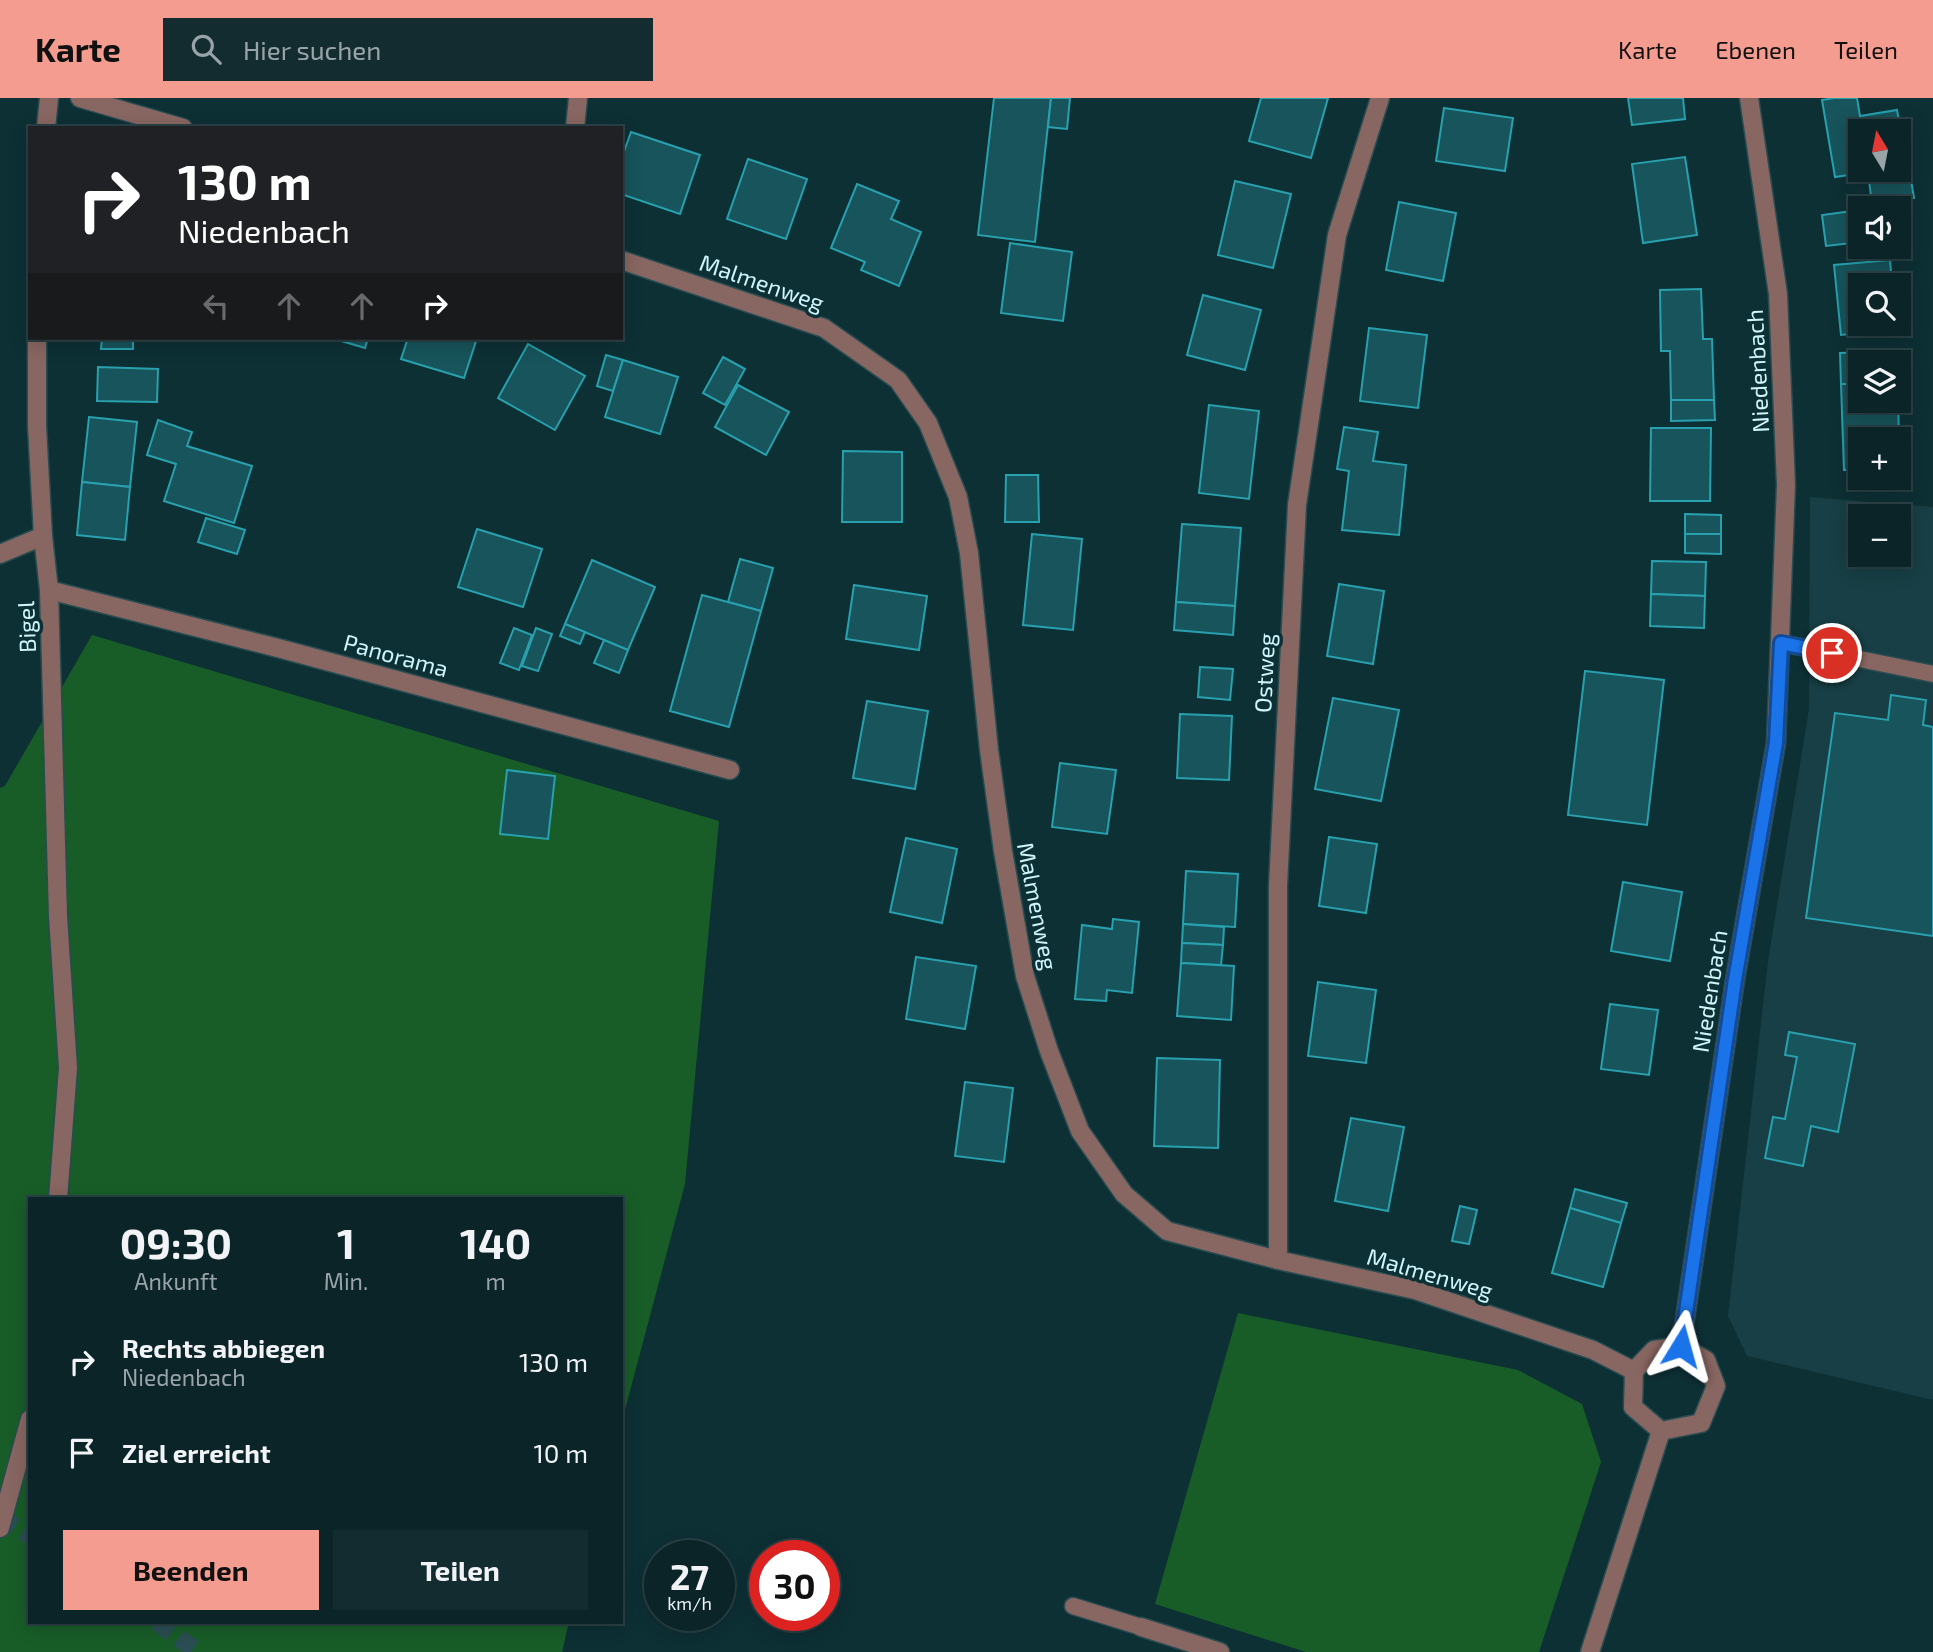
<!DOCTYPE html>
<html lang="de">
<head>
<meta charset="utf-8">
<style>
  :root { --surface:#0a2428; --page:#132c30; --text:#f1f3f6; --muted:#99a4a8; --line:#2a4145; --accent:#f59c91 }
  body { margin:0; font-family:"Exo 2",sans-serif; background:var(--page); color:var(--text); height:100vh; display:flex; flex-direction:column; font-size:26px; white-space:nowrap }
  * { box-sizing:border-box; margin:0 }
  p { font-size:23px; color:var(--muted) }
  .icon { flex:none; width:38px; height:38px; fill:none; stroke:currentColor; stroke-width:2; stroke-linecap:round; stroke-linejoin:round }
  .map { position:relative; flex:1; overflow:hidden }
  .side { position:absolute; left:28px; top:1099px; width:595px; height:427px; display:flex; flex-direction:column; background:var(--surface); border-radius:0px; box-shadow:0 4px 18px #0003,0 0 0 2px var(--line) }
  .side>* { flex:none }
  .hud { position:absolute; left:28px; top:28px; width:595px; height:214px; border-radius:0px; box-shadow:0 4px 18px #0003,0 0 0 2px var(--line); background:#202124; color:#fff; overflow:hidden }
  .needle { width:46px; rotate:350deg }
  .controls { position:absolute; left:1848px; top:21px; display:grid; gap:14px }
  .controls a { display:grid; place-items:center; width:63px; height:63px; border-radius:0px; background:var(--surface); box-shadow:0 4px 18px #0003,0 0 0 2px var(--line); font-size:35px }
  .speed { position:absolute; left:644px; top:1442px; display:flex; gap:14px; font-size:35px; font-weight:700; text-align:center }
  .speed>* { display:grid; place-content:center; width:91px; height:91px; border-radius:50%; background:var(--surface); box-shadow:0 4px 18px #0003,0 0 0 2px var(--line); line-height:1 }
  .speed small { font-size:18px; font-weight:400 }
  .speed .limit { border:10px solid #d22; background:#fff; color:#111 }
  .pin { position:absolute; display:grid; place-items:center; width:60px; height:60px; color:#fff; margin:-30px; border:4px solid #fff; border-radius:50%; box-shadow:0 2px 7px #0007 }
  .me { position:absolute; width:77px; margin:-38px; rotate:8deg; stroke-linejoin:round; filter:drop-shadow(0 0 5px #0008) }
  .turn { display:flex; align-items:center; gap:24px; height:147px; padding:0 35px; font-size:32px }
  .turn .icon { width:91px; height:91px; stroke-width:2.5 }
  .turn b { display:block; font-size:49px; line-height:60px }
  .lanes { display:flex; align-items:center; height:66px; padding:0 35px; background:#0003; justify-content:center; gap:35px; direction:ltr }
  .lanes .off { opacity:.35 }
  .eta { display:flex; justify-content:space-evenly; align-items:center; height:119px; text-align:center }
  .eta b { font-size:42px; font-weight:700; line-height:49px }
  .primary-button { display:flex; gap:14px; margin-top:auto; padding:14px 35px }
  .primary-button a { flex:1; height:80px; border-radius:0px; background:var(--accent); color:#111; font-size:28px; font-weight:700; line-height:80px; text-align:center }
  .primary-button a+a { background:var(--page); color:var(--text) }
  ul { padding:0; list-style:none }
  li { display:flex; align-items:center; gap:21px; height:91px; padding:0 35px }
  li div { flex:1 }
  li b { display:block; font-size:26px }
  li em { font-style:normal }
  header { display:flex; align-items:center; gap:42px; box-sizing:border-box; height:98px; padding:0 35px; background:var(--accent); color:#111 }
  header strong { font-size:33px }
  nav { display:flex; gap:38px; margin-inline-start:auto; font-size:24px }
  .search { width:490px; height:63px; background:var(--page); display:flex; align-items:center; gap:18px; box-sizing:border-box; padding:0 24px; border-radius:0px; color:var(--muted); font-size:26px }
  .map>svg:first-child { display:block }
  .built { fill:#173f45; fill-rule:evenodd }
  .green { fill:#185d28 }
  .building { fill:#17545b; stroke:#28a0ae; stroke-width:2 }
  .lines { fill:none; stroke-linecap:round; stroke-linejoin:round }
  .secondary-tunnel { stroke:#2a4e53; stroke-width:18; stroke-dasharray:18 9; stroke-linecap:butt }
  .lane-casing { stroke:#284c51; stroke-width:19 }
  .street-casing { stroke:#284c51; stroke-width:21 }
  .lane { stroke:#886661; stroke-width:16 }
  .street { stroke:#886661; stroke-width:18 }
  .route-casing { stroke:#114b97; stroke-width:18 }
  .route { stroke:#1a73e8; stroke-width:12 }
  .labels { text-anchor:middle; dominant-baseline:central; stroke-width:7; stroke-linejoin:round; paint-order:stroke }
  .street-label { font-size:23px; fill:#cff6fc; stroke:#0d3035 }
</style>
</head>
<body>
<header>
<strong>Karte</strong>
<div class="search"><svg class="icon" aria-label="search" viewBox="0 0 24 24"><circle cx="10" cy="10" r="6"/><path d="M15 15l6 6"/></svg>Hier suchen</div>
<nav><a>Karte</a><a>Ebenen</a><a>Teilen</a></nav>
</header>
<div class="map">
<svg width="1933" height="1554" viewBox="0 0 1933 1554">
  <rect width="100%" height="100%" fill="#0d3035"/>
  <path class="built" d="M 1810,399 L 1933,409 L 1933,1302 L 1747,1258 L 1728,1218 L 1768,863 L 1809,611 ZM 1860,418 L 1899,418 L 1899,457 L 1860,457 Z"/>
  <g class="green">
    <path d="M 92,537 L 719,723 L 685,1086 L 621,1327 L 621,1101 L 30,1101 L 30,1524 L 569,1524 L 562,1554 L 0,1554 L 0,690 L 5,688 Z"/>
    <path d="M 1238,1215 L 1518,1272 L 1582,1306 L 1601,1364 L 1539,1554 L 1306,1554 L 1155,1506 Z"/>
  </g>
  <g class="building">
    <path d="M 994,0 L 1051,0 L 1035,144 L 978,137 Z"/>
    <path d="M 1051,0 L 1070,0 L 1067,31 L 1048,29 Z"/>
    <path d="M 1261,0 L 1328,0 L 1311,60 L 1249,43 Z"/>
    <path d="M 1628,0 L 1683,0 L 1685,21 L 1632,27 Z"/>
    <path d="M 1834,0 L 1857,0 L 1860,18 L 1897,12 L 1903,45 L 1899,45 L 1899,33 L 1860,33 L 1860,72 L 1869,72 L 1869,74 L 1835,79 L 1822,2 Z"/>
    <path d="M 1444,10 L 1513,20 L 1505,73 L 1436,63 Z"/>
    <path d="M 631,34 L 700,57 L 680,116 L 621,96 L 621,62 Z"/>
    <path d="M 1685,59 L 1697,137 L 1643,145 L 1632,66 Z"/>
    <path d="M 748,61 L 807,81 L 786,141 L 727,121 Z"/>
    <path d="M 1910,76 L 1914,100 L 1872,106 L 1869,82 Z"/>
    <path d="M 1235,83 L 1291,96 L 1273,170 L 1218,157 Z"/>
    <path d="M 857,86 L 899,103 L 891,121 L 921,134 L 899,188 L 861,172 L 865,164 L 831,150 Z"/>
    <path d="M 1399,104 L 1456,115 L 1443,183 L 1386,172 Z"/>
    <path d="M 1860,112 L 1860,144 L 1826,148 L 1822,117 Z"/>
    <path d="M 1010,145 L 1072,154 L 1063,223 L 1001,215 Z"/>
    <path d="M 1890,162 L 1892,187 L 1860,187 L 1860,226 L 1896,226 L 1896,231 L 1841,237 L 1834,167 Z"/>
    <path d="M 1701,191 L 1703,241 L 1712,241 L 1714,302 L 1671,302 L 1670,253 L 1661,253 L 1660,192 Z"/>
    <path d="M 1203,197 L 1261,212 L 1245,272 L 1187,257 Z"/>
    <path d="M 1369,230 L 1427,237 L 1418,310 L 1360,303 Z"/>
    <path d="M 102,240 L 133,240 L 133,251 L 101,251 Z"/>
    <path d="M 331,240 L 368,240 L 365,250 Z"/>
    <path d="M 408,240 L 477,240 L 464,280 L 401,261 Z"/>
    <path d="M 528,246 L 585,278 L 555,332 L 498,300 Z"/>
    <path d="M 1872,254 L 1872,264 L 1860,264 L 1860,286 L 1841,286 L 1840,255 Z"/>
    <path d="M 606,257 L 623,262 L 613,293 L 597,288 Z"/>
    <path d="M 723,259 L 745,271 L 725,307 L 703,295 Z"/>
    <path d="M 623,262 L 678,279 L 660,336 L 605,319 Z"/>
    <path d="M 98,269 L 158,271 L 157,304 L 97,303 Z"/>
    <path d="M 1841,286 L 1860,286 L 1860,303 L 1898,303 L 1900,370 L 1899,341 L 1860,341 L 1860,372 L 1844,372 Z"/>
    <path d="M 738,287 L 789,314 L 766,357 L 715,329 Z"/>
    <path d="M 1671,302 L 1714,302 L 1715,322 L 1671,323 Z"/>
    <path d="M 1209,307 L 1259,313 L 1249,401 L 1199,395 Z"/>
    <path d="M 89,319 L 137,324 L 130,389 L 82,384 Z"/>
    <path d="M 158,322 L 192,334 L 187,348 L 252,368 L 234,425 L 164,403 L 176,366 L 147,357 Z"/>
    <path d="M 1344,329 L 1378,334 L 1373,363 L 1406,367 L 1399,437 L 1342,432 L 1349,373 L 1337,371 Z"/>
    <path d="M 1651,330 L 1711,330 L 1710,403 L 1650,403 Z"/>
    <path d="M 843,353 L 902,354 L 902,424 L 842,424 Z"/>
    <path d="M 1006,377 L 1038,377 L 1039,424 L 1005,424 Z"/>
    <path d="M 82,384 L 130,389 L 125,442 L 77,437 Z"/>
    <path d="M 1685,416 L 1721,417 L 1721,436 L 1685,436 Z"/>
    <path d="M 206,420 L 245,432 L 237,456 L 198,444 Z"/>
    <path d="M 1182,426 L 1241,430 L 1235,508 L 1176,504 Z"/>
    <path d="M 477,431 L 542,451 L 523,509 L 458,489 Z"/>
    <path d="M 1032,436 L 1082,441 L 1073,532 L 1023,527 Z"/>
    <path d="M 1685,436 L 1721,436 L 1721,456 L 1685,455 Z"/>
    <path d="M 740,461 L 773,470 L 761,513 L 728,504 Z"/>
    <path d="M 592,462 L 655,489 L 628,552 L 565,526 Z"/>
    <path d="M 1652,463 L 1706,464 L 1705,498 L 1651,496 Z"/>
    <path d="M 1339,486 L 1384,493 L 1373,566 L 1327,558 Z"/>
    <path d="M 854,487 L 927,498 L 919,552 L 846,541 Z"/>
    <path d="M 1651,496 L 1705,498 L 1704,530 L 1650,528 Z"/>
    <path d="M 702,497 L 761,513 L 729,629 L 670,613 Z"/>
    <path d="M 1176,504 L 1235,508 L 1233,537 L 1174,532 Z"/>
    <path d="M 565,526 L 585,534 L 580,546 L 560,538 Z"/>
    <path d="M 514,530 L 532,537 L 519,572 L 500,565 Z"/>
    <path d="M 536,530 L 552,536 L 538,573 L 522,568 Z"/>
    <path d="M 604,542 L 628,552 L 619,575 L 594,565 Z"/>
    <path d="M 1200,569 L 1233,571 L 1230,602 L 1198,599 Z"/>
    <path d="M 1585,573 L 1664,582 L 1647,727 L 1568,717 Z"/>
    <path d="M 1891,597 L 1926,602 L 1923,627 L 1933,629 L 1933,838 L 1806,820 L 1835,615 L 1888,622 Z"/>
    <path d="M 1333,600 L 1399,612 L 1381,703 L 1315,691 Z"/>
    <path d="M 867,603 L 928,613 L 915,691 L 853,680 Z"/>
    <path d="M 1180,616 L 1232,618 L 1229,682 L 1177,680 Z"/>
    <path d="M 1060,665 L 1116,672 L 1107,736 L 1052,729 Z"/>
    <path d="M 507,672 L 555,678 L 548,741 L 500,736 Z"/>
    <path d="M 1329,739 L 1377,746 L 1366,815 L 1319,808 Z"/>
    <path d="M 906,740 L 957,751 L 942,825 L 890,814 Z"/>
    <path d="M 1186,773 L 1238,776 L 1235,829 L 1183,826 Z"/>
    <path d="M 1623,784 L 1682,794 L 1670,863 L 1611,853 Z"/>
    <path d="M 1113,821 L 1139,824 L 1132,895 L 1107,892 L 1106,903 L 1075,901 L 1082,827 L 1112,831 Z"/>
    <path d="M 1183,826 L 1224,829 L 1223,847 L 1182,845 Z"/>
    <path d="M 1182,845 L 1223,847 L 1221,867 L 1181,865 Z"/>
    <path d="M 916,859 L 976,868 L 965,931 L 906,921 Z"/>
    <path d="M 1181,865 L 1234,868 L 1231,922 L 1177,918 Z"/>
    <path d="M 1318,884 L 1376,892 L 1366,965 L 1308,958 Z"/>
    <path d="M 1610,906 L 1658,912 L 1649,977 L 1601,971 Z"/>
    <path d="M 1789,934 L 1855,946 L 1838,1034 L 1811,1028 L 1803,1068 L 1765,1060 L 1773,1019 L 1785,1021 L 1797,959 L 1785,957 Z"/>
    <path d="M 1157,960 L 1220,962 L 1218,1050 L 1154,1048 Z"/>
    <path d="M 965,984 L 1013,990 L 1004,1064 L 955,1058 Z"/>
    <path d="M 1351,1020 L 1404,1029 L 1388,1113 L 1335,1103 Z"/>
    <path d="M 1575,1091 L 1627,1105 L 1621,1125 L 1570,1110 Z"/>
    <path d="M 1460,1108 L 1477,1112 L 1469,1146 L 1452,1143 Z"/>
    <path d="M 1570,1110 L 1621,1125 L 1603,1189 L 1552,1175 Z"/>
  </g>
  <g class="lines">
    <g class="secondary-tunnel">
      <path d="M 0,1419 L 30,1438"/>
      <path d="M 157,1524 L 198,1554"/>
    </g>
    <g class="lane-casing">
      <g id="lane">
        <path d="M 1781,545 L 1933,576"/>
        <path d="M 1073,1508 L 1141,1529"/>
      </g>
    </g>
    <g class="street-casing">
      <g id="street">
        <path d="M 80,0 L 183,30"/>
        <path d="M 46,30 L 49,0"/>
        <path d="M 575,30 L 578,0"/>
        <path d="M 621,162 L 824,230 L 898,282 L 928,325 L 958,399 L 969,455 L 989,652 L 1003,753 L 1025,878 L 1049,953 L 1080,1033 L 1124,1096 L 1167,1133 L 1278,1162 L 1415,1192 L 1593,1252 L 1634,1273"/>
        <path d="M 37,240 L 37,328 L 43,438 L 49,492 L 58,818 L 68,970 L 58,1101"/>
        <path d="M 0,456 L 43,438"/>
        <path d="M 49,492 L 278,550 L 730,672"/>
        <path d="M 1278,1162 L 1278,788 L 1297,407 L 1337,137 L 1380,0"/>
        <path d="M 1681,1248 L 1735,882 L 1776,645 L 1786,387 L 1778,196 L 1749,0"/>
        <path d="M 1681,1248 L 1706,1262 L 1716,1288 L 1701,1325 L 1661,1333 L 1633,1309 L 1634,1273 L 1654,1252 Z"/>
        <path d="M 0,1430 L 30,1321"/>
        <path d="M 1141,1529 L 1220,1554"/>
        <path d="M 1590,1554 L 1661,1333"/>
      </g>
    </g>
    <use href="#lane" class="lane"/>
    <use href="#street" class="street"/>
  </g>
  <g class="lines">
    <g class="route-casing">
      <path id="route" d="M 1681,1248 L 1735,882 L 1776,645 L 1781,545 L 1832,555"/>
    </g>
    <use href="#route" class="route"/>
  </g>
  <g class="labels">
    <g class="street-label">
      <text transform="translate(762 184) rotate(19)">Malmenweg</text>
      <text transform="translate(1757 273) rotate(-93)">Niedenbach</text>
      <text transform="translate(26 529) rotate(-92)">Bigel</text>
      <text transform="translate(396 557) rotate(15)">Panorama</text>
      <text transform="translate(1264 575) rotate(-87)">Ostweg</text>
      <text transform="translate(1038 808) rotate(79)">Malmenweg</text>
      <text transform="translate(1709 893) rotate(-81)">Niedenbach</text>
      <text transform="translate(1430 1175) rotate(16)">Malmenweg</text>
    </g>
  </g>
</svg>
<div class="controls">
<a><svg class="needle" viewBox="-14 -14 28 28"><path d="M0-13l5 13h-10z" fill="#e53935"/><path d="M0 13l5-13h-10z" fill="#99a4a8"/></svg></a>
<a><svg class="icon" aria-label="sound" viewBox="0 0 24 24"><path d="M4 9h4l5-4v14l-5-4H4zM17 9q2 3 0 6"/></svg></a>
<a><svg class="icon" aria-label="search" viewBox="0 0 24 24"><circle cx="10" cy="10" r="6"/><path d="M15 15l6 6"/></svg></a>
<a><svg class="icon" aria-label="layers" viewBox="0 0 24 24"><path d="M12 4l9 5-9 5-9-5zM3 14l9 5 9-5"/></svg></a>
<a>+</a>
<a>−</a>
</div>
<div class="speed"><div>27<small>km/h</small></div><div class="limit">30</div></div>
<div class="pin" style="left:1832px;top:555px;background:#d93025"><svg class="icon" aria-label="arrive" viewBox="0 0 24 24"><path d="M6 21V4h12l-3 4 3 4H6"/></svg></div>
<svg class="me" style="left:1681px;top:1248px" viewBox="-20 -20 40 40"><path d="M0-17L14 15 0 8-14 15z" fill="#1a73e8" stroke="#fff" stroke-width="4"/></svg>
<div class="hud">
<div class="turn"><svg class="icon" aria-label="right" viewBox="0 0 24 24"><path d="M7 20v-9h11M14 6l5 5-5 5"/></svg><div><b>130 m</b>Niedenbach</div></div>
<div class="lanes"><svg class="icon off" aria-label="left" viewBox="0 0 24 24"><path d="M17 20v-9H6M10 6l-5 5 5 5"/></svg><svg class="icon off" aria-label="ahead" viewBox="0 0 24 24"><path d="M12 20V5M6 11l6-6 6 6"/></svg><svg class="icon off" aria-label="ahead" viewBox="0 0 24 24"><path d="M12 20V5M6 11l6-6 6 6"/></svg><svg class="icon" aria-label="right" viewBox="0 0 24 24"><path d="M7 20v-9h11M14 6l5 5-5 5"/></svg></div>
</div>
<section class="side">
<div class="eta">
<div><b>09:30</b><p>Ankunft</p></div>
<div><b>1</b><p>Min.</p></div>
<div><b>140</b><p>m</p></div>
</div>
<ul>
<li><svg class="icon" aria-label="right" viewBox="0 0 24 24"><path d="M7 20v-9h11M14 6l5 5-5 5"/></svg><div><b>Rechts abbiegen</b><p>Niedenbach</p></div><em>130 m</em></li>
<li><svg class="icon" aria-label="arrive" viewBox="0 0 24 24"><path d="M6 21V4h12l-3 4 3 4H6"/></svg><div><b>Ziel erreicht</b></div><em>10 m</em></li>
</ul>
<div class="primary-button"><a>Beenden</a><a>Teilen</a></div>
</section>
</div>
</body>
</html>
